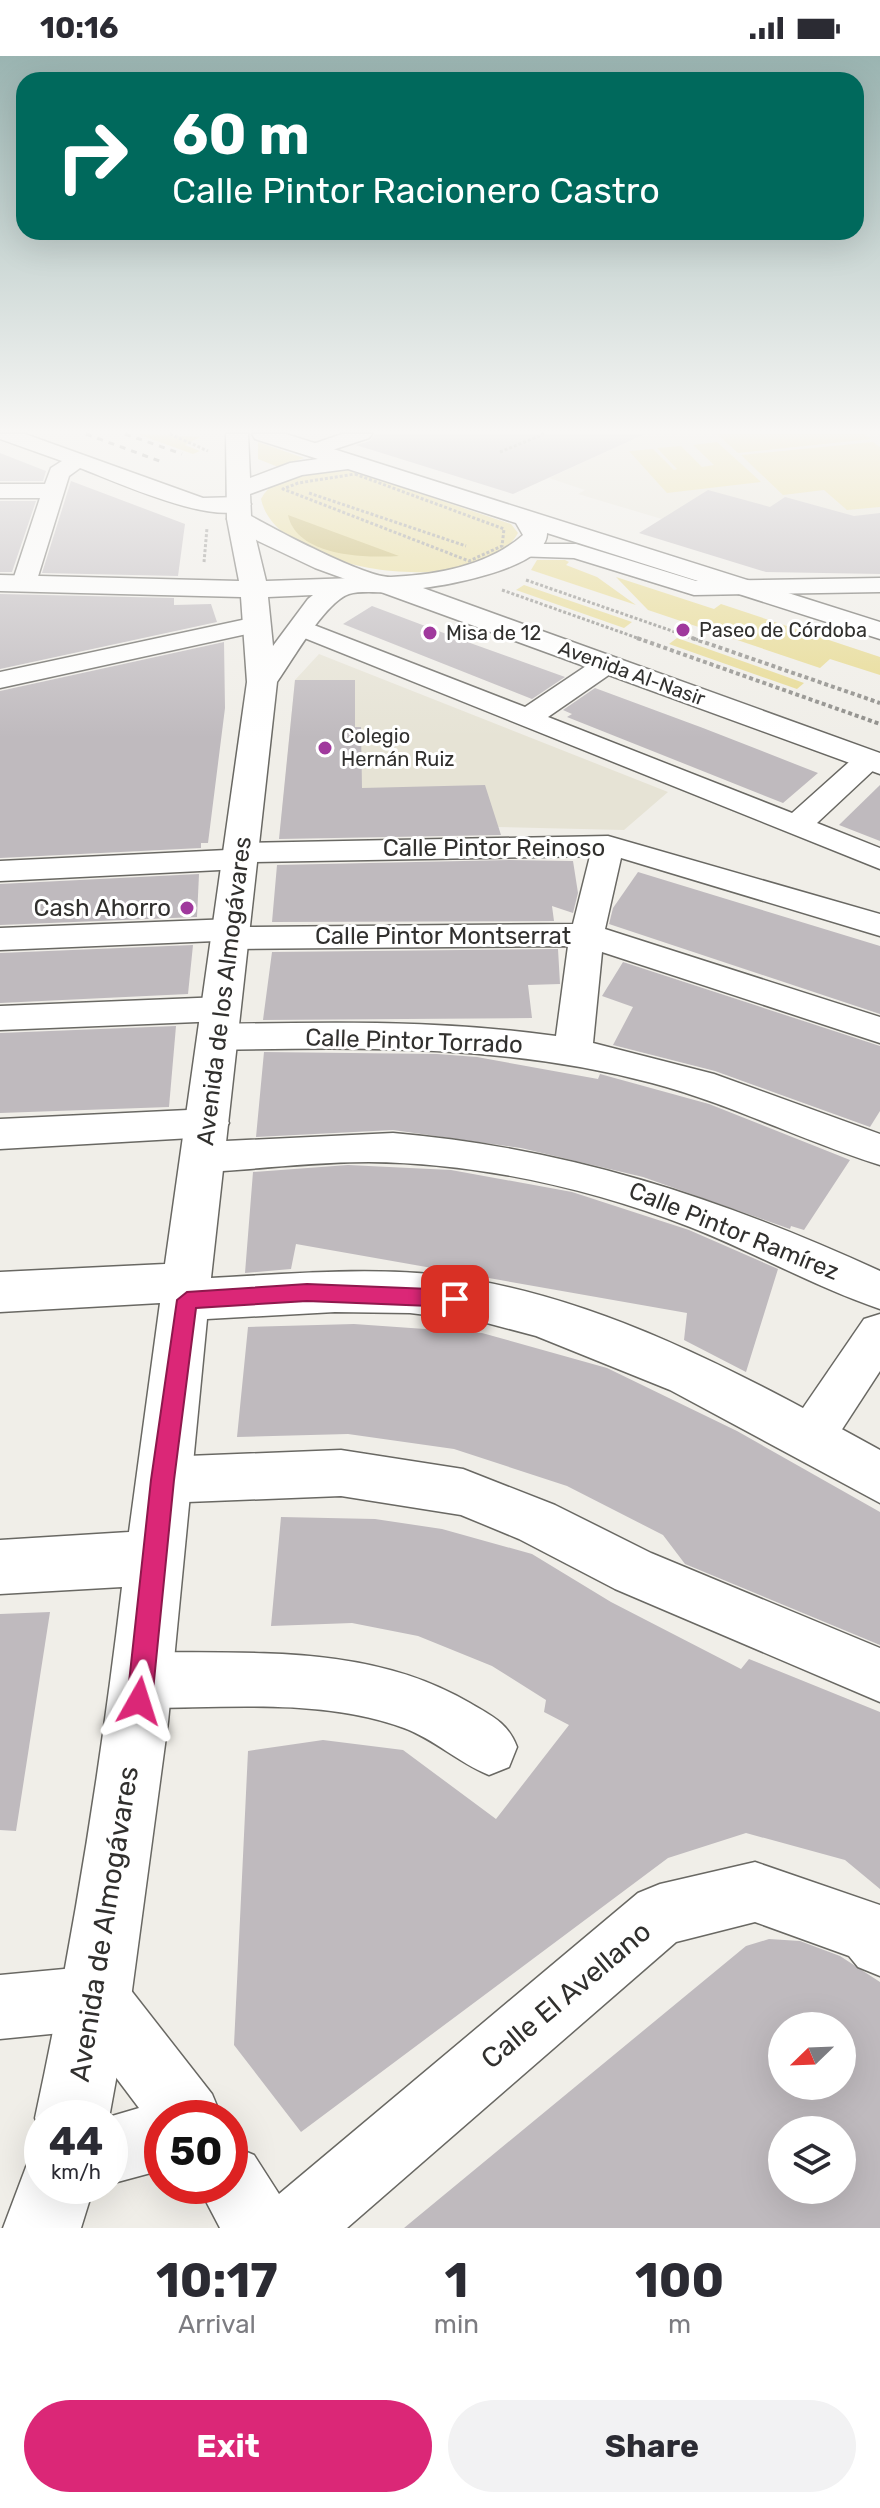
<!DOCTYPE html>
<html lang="en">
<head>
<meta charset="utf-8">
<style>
  :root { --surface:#fff; --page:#f2f2f3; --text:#2b2b33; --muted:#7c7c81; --accent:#db2777 }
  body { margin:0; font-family:Rubik,sans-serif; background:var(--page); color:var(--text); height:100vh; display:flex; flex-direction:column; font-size:30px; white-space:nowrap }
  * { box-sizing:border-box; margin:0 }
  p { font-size:26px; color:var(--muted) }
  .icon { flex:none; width:44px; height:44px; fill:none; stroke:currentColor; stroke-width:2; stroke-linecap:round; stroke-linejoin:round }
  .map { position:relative; height:2172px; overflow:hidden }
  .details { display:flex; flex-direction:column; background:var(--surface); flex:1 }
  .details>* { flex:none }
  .hud { position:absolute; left:16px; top:16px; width:848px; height:168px; border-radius:24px; box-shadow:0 8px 32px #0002; background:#00695c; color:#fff; overflow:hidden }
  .needle { width:52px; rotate:247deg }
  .controls { position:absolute; left:768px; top:1956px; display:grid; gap:16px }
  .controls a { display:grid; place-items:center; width:88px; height:88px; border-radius:50%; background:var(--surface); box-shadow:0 8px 32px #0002; font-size:40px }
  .speed { position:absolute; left:24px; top:2044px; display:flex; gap:16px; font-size:40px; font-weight:700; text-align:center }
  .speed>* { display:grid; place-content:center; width:104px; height:104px; border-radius:50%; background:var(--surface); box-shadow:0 8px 32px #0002; line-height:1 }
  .speed small { font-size:20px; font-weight:400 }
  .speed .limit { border:12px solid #d22; background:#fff; color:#111 }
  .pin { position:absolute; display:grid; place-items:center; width:68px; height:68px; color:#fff; margin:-34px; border-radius:16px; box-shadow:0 4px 12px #0006 }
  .me { position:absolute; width:88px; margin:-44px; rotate:6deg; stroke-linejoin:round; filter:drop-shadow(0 0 6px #0008) }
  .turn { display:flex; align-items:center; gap:28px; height:168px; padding:0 24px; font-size:36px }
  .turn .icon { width:104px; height:104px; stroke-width:2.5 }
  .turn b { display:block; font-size:56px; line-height:68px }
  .eta { display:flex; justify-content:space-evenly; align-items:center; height:136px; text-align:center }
  .eta b { font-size:48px; font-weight:700; line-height:56px }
  .primary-button { display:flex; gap:16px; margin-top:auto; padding:16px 24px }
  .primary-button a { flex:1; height:92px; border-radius:48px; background:var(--accent); color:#fff; font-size:32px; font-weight:700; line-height:92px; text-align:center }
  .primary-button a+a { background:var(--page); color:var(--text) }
  .status { display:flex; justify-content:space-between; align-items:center; height:56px; padding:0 40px; background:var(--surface); direction:ltr }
  .status svg { height:22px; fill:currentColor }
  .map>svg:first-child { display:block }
  .built { fill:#e6e3d5 }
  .green { fill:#e7da91 }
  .water { fill:#c5b45e }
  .building { fill:#bfbabe; fill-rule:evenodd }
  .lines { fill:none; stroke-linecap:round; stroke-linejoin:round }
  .street-casing { stroke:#696863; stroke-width:3 }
  .secondary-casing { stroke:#696863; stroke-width:3 }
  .primary-casing { stroke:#696863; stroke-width:3 }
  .path-far1 { stroke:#8e8d89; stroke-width:3; stroke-dasharray:3 2; stroke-linecap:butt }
  .path { stroke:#8e8d89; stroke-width:4; stroke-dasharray:4 3; stroke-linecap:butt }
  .street { fill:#fff; fill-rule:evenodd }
  .secondary { fill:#fff; fill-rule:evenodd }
  .primary { fill:#fff; fill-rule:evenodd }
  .rail { stroke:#696865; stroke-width:3; stroke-dasharray:6 6; stroke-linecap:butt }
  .route { fill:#db2777; stroke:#8e194d; stroke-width:2 }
  .poi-dot { fill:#a0399d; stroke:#fff; stroke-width:3 }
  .labels { text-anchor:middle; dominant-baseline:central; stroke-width:6; stroke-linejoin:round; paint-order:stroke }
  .far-poi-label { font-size:20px; fill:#31302e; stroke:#fff; text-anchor:start }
  .far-street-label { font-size:20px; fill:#31302e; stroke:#fff }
  .street-label { font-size:24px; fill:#31302e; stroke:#fff }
  .poi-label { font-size:24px; fill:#31302e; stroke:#fff; text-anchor:end }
  .near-street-label { font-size:28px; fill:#31302e; stroke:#fff }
</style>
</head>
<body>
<div class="status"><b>10:16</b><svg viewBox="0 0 49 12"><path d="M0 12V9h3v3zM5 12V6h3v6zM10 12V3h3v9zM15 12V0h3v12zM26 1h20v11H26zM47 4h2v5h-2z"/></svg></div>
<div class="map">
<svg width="880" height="2172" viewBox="0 0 880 2172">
  <rect width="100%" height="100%" fill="#f0eee8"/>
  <g class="built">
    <path d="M 645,378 L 880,378 L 880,493 L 776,497 L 578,438 L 585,434 L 549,422 Z"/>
    <path d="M 319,598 L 668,736 L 624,774 L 499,771 L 280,777 L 295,624 Z"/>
  </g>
  <g class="green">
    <path d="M 137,378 L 200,381 L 185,389 L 200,395 L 193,398 Z"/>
    <path d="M 717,378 L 864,378 L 871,383 L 738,397 Z"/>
    <path d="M 258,386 L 304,402 L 278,411 L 258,403 Z"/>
    <path d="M 717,386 L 761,426 L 667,437 L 629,395 L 653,393 L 674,414 L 677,413 L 657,392 L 681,390 L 702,411 L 714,409 L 693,389 Z"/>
    <path d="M 873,386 L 880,391 L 880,451 L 847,454 L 824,434 L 783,439 L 741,399 Z"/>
    <path d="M 344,412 L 511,468 L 518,477 C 479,546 276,517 261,443 C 276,415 315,415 344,412 Z"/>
    <path d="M 537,504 L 565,504 L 569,506 L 566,509 L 597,521 L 636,549 L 531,514 Z"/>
    <path d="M 616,521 L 714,553 L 721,548 L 880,601 L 880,619 L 830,603 L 820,612 L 648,554 Z"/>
    <path d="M 524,529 L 632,566 L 624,572 L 516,534 Z"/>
    <path d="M 677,582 L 804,627 L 797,633 L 669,588 Z"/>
  </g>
  <path class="water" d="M 288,459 L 399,500 C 366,502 297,501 288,459 Z"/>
  <g class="building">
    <path d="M 375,378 L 645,378 L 513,438 L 356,389 L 370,385 Z"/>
    <path d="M 0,397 L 46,415 L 43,425 L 0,425 Z"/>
    <path d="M 71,425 L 185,468 L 178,520 L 42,517 Z"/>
    <path d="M 708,434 L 770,451 L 785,441 L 854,460 L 880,457 L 880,518 L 766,516 L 639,477 Z"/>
    <path d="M 0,445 L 36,445 L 12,516 L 0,516 Z"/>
    <path d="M 0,538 L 174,542 L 174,549 L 211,548 L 217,566 L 0,613 Z"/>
    <path d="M 372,550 L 473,588 L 565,621 L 532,643 L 343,568 Z"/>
    <path d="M 224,586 L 225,652 L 208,787 L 201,787 L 201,792 L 0,802 L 0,635 Z"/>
    <path d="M 295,624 L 355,624 L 355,671 L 361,671 L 362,732 L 485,729 L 501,779 L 279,783 Z"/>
    <path d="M 595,632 L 703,672 L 818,717 L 783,747 L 567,661 L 572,658 L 563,654 Z"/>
    <path d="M 880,729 L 880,785 L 839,769 Z"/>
    <path d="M 509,804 L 573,805 L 578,837 L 573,857 L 552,850 L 554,865 L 272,866 L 277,809 Z"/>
    <path d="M 638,816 L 880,890 L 880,958 L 609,868 L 613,852 Z"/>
    <path d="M 199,818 L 197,861 L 0,869 L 0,828 Z"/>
    <path d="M 193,889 L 188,938 L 0,947 L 0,897 Z"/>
    <path d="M 558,893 L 560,928 L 528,929 L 532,962 L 263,964 L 272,896 Z"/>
    <path d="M 623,906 L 880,990 L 880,1055 L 870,1071 L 715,1015 L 613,989 L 633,951 L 602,940 Z"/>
    <path d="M 176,970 L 169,1051 L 0,1057 L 0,977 Z"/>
    <path d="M 264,996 L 437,998 L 477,1001 L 598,1023 L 600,1018 L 709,1048 L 850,1104 L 804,1174 L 791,1170 L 790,1173 L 643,1121 L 521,1092 L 393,1074 L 256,1081 Z"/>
    <path d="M 348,1109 L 451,1114 L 572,1136 L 689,1174 L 778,1213 L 746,1316 L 684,1284 L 687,1257 L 296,1188 L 291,1213 L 245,1217 L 253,1116 Z"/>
    <path d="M 354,1268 L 482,1277 L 607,1312 L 737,1375 L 880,1456 L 880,1589 L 685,1508 L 663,1479 L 567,1430 L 454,1393 L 348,1378 L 237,1381 L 248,1271 Z"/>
    <path d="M 281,1461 L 375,1463 L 442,1473 L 532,1498 L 611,1546 L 741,1613 L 749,1603 L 880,1656 L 880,1833 L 845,1804 L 746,1777 L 668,1802 L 301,2076 L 234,1989 L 248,1695 L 323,1684 L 403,1694 L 496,1763 L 569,1669 L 544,1656 L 546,1644 L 492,1610 L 418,1580 L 352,1567 L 271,1570 Z"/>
    <path d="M 50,1556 L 16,1775 L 0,1774 L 0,1558 Z"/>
    <path d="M 769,1883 L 800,1885 L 840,1900 L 880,1926 L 880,2172 L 404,2172 L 746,1890 ZM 782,1970 L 842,1970 L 842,2030 L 782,2030 ZM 782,2074 L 842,2074 L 842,2134 L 782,2134 Z"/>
  </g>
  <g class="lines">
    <g class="street-casing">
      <g id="street">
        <path d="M 0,378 L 25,378 L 203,442 L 240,441 L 251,448 C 228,478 110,423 80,412 L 69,420 L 36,527 L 33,532 L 15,532 L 12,527 L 40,442 L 0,442 L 0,428 L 45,428 L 51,412 L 62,405 L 0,383 Z"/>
        <path d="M 342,378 L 372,378 L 369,382 L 314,400 L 304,394 L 307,390 Z"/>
        <path d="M 522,488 L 576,488 L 696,525 L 880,522 L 880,536 L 694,539 L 574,502 L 514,500 L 510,495 Z"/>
        <path d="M 256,561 L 269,569 L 265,574 L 0,632 L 0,616 Z"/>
        <path d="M 301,564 L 525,651 L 598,602 L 616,602 L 620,608 L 616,614 L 548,661 L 792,757 L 858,698 L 878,698 L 878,710 L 817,767 L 880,792 L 880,813 L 292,577 L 288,572 Z"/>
        <path d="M 608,780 L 880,858 L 880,880 L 621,802 L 605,873 L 880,961 L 880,987 L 602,896 L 593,987 L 714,1018 L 880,1078 L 880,1109 C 803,1085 731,1048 652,1027 C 509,989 366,991 219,994 L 206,990 L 200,981 L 206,972 L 219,968 C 332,966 444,964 556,980 L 568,890 L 231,893 L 216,885 L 0,894 L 0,872 L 232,863 L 247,871 L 573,868 L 590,800 L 254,806 L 240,813 L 0,825 L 0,805 L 227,794 L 241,787 Z"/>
        <path d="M 222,941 L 235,944 L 240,953 L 235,962 L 222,965 L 0,974 L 0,950 Z"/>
        <path d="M 209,1053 L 223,1057 L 229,1067 L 223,1077 L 209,1081 L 0,1093 L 0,1063 Z"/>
        <path d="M 393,1077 C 569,1092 720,1142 880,1215 L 880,1253 C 815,1231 754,1196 690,1171 C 589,1132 478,1107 369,1106 C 314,1106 260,1113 205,1116 L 191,1112 L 185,1101 L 191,1090 L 205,1086 Z"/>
        <path d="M 880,1258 L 880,1315 L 826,1398 L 809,1405 L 792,1398 L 785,1383 L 792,1368 L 864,1263 Z"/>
        <path d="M 341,1394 L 463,1413 L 555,1449 L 651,1497 L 880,1592 L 880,1646 L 615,1533 L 519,1483 L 461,1459 L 341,1440 L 162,1447 L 145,1440 L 137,1424 L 145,1408 L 162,1401 Z"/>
        <path d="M 142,1596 C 254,1598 370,1588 470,1647 C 492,1660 508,1667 517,1691 L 509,1711 L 489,1719 C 459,1707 434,1683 404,1672 C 323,1642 226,1652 142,1652 L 123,1643 L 114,1624 L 123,1605 Z"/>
        <path d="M 755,1806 L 880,1849 L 880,1920 L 858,1911 L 849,1900 L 755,1866 L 676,1886 L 347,2172 L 220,2172 L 198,2130 L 230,2130 L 230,2089 L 254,2099 L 279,2138 L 638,1837 L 660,1828 Z"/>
        <path d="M 96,1910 L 119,1919 L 212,2038 L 222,2062 L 162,2062 L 162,2114 L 110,2128 L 110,2062 L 105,2062 L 139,2052 L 81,1975 L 0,1983 L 0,1919 Z"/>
      </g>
    </g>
    <g class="secondary-casing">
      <g id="secondary">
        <path d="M 239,456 L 251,463 L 266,525 L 384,521 L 394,523 L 397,529 L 394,535 C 379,538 363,534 349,538 C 325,546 292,605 277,626 L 211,1222 C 290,1218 370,1210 448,1220 C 604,1241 745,1320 880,1394 L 880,1447 L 670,1334 L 536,1280 L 483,1266 L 410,1257 L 335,1256 L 207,1263 L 168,1666 L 131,1942 L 109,2062 L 42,2062 L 42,2079 L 35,2062 C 73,1886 101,1709 122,1531 L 0,1538 L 0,1484 L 129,1476 L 160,1247 L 0,1256 L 0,1216 L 165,1208 L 247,626 L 241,541 L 0,535 L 0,519 L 239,525 L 227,463 ZM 313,539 L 308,543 L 273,590 L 268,541 Z"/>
        <path d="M 42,2098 L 42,2130 L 94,2130 L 81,2172 L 3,2172 L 29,2103 Z"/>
      </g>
    </g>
    <g class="primary-casing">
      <path id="primary" d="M 226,378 L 248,378 L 250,422 L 290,407 L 318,403 L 255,383 L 252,378 L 286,378 L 880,566 L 880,583 L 547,477 C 548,511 450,529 423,532 L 880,697 L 880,718 L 315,512 L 258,485 L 227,463 ZM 348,413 L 516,467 L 523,479 C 488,510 436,519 391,521 C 366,522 276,474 251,460 L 250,438 L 302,419 Z"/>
    </g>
    <g class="path-far1">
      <path d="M 170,378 L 208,395"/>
      <path d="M 500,396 L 544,378"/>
      <path d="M 355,418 L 504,473 L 502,490 L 469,505 L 283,433 L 298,427 Z"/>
      <path d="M 309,437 L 466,490"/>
      <path d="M 204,506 L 207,472"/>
      <path d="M 526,524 L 698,584"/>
      <path d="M 502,534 L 643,584"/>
    </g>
    <g class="path">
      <path d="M 637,582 L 880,668"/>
      <path d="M 692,582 L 880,647"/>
    </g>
    <use href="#street" class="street"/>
    <use href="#secondary" class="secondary"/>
    <use href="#primary" class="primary"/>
    <g class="rail">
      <path d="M 86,378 L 162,406"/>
      <path d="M 125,378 L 182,398"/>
    </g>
  </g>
  <linearGradient id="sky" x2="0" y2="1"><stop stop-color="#9ab4b1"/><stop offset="0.55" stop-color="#f8f7f5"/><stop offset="1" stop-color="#f8f7f5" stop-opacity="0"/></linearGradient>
  <rect width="880" height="682" fill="url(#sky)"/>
  <path class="route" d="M 307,1228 L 455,1234 L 465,1243 L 455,1251 L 307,1245 L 196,1252 L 174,1424 L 152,1645 L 148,1654 L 139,1657 L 130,1654 L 127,1645 L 151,1424 L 177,1244 L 187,1236 Z"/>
  <g class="poi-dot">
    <circle cx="683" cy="574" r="8"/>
    <circle cx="430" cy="577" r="8"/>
    <circle cx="325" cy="692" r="8"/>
    <circle cx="187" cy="852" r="8"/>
  </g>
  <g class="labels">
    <g class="far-poi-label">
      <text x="699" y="574">Paseo de Córdoba</text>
      <text x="446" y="577">Misa de 12</text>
      <text x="341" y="680">Colegio<tspan x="341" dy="23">Hernán Ruiz</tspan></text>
    </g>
    <g class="far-street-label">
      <text transform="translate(632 617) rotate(20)">Avenida Al-Nasir</text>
    </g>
    <g class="street-label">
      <text x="494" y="792">Calle Pintor Reinoso</text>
      <text x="443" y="880">Calle Pintor Montserrat</text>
      <text transform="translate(224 935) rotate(-83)">Avenida de los Almogávares</text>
      <text transform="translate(414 985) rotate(2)">Calle Pintor Torrado</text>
      <text transform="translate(734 1175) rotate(22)">Calle Pintor Ramírez</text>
    </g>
    <g class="poi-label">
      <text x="171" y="852">Cash Ahorro</text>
    </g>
    <g class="near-street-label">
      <text transform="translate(104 1868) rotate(-81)">Avenida de Almogávares</text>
      <text transform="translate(566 1939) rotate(-40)">Calle El Avellano</text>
    </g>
  </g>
</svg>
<div class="controls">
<a><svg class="needle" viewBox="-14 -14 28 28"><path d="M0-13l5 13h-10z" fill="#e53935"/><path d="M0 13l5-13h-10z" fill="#7c7c81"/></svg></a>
<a><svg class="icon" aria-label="layers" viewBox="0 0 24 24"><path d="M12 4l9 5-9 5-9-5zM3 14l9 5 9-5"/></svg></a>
</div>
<div class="speed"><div>44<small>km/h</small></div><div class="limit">50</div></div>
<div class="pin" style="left:455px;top:1243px;background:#d93025"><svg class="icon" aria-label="arrive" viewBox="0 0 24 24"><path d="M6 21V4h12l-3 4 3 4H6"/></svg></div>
<svg class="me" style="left:139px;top:1645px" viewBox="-20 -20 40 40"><path d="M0-17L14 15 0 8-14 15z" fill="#db2777" stroke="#fff" stroke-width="4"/></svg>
<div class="hud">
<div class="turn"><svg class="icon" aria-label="right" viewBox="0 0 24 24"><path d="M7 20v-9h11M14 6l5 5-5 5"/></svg><div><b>60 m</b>Calle Pintor Racionero Castro</div></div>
</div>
</div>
<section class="details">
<div class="eta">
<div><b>10:17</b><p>Arrival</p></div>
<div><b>1</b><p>min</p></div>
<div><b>100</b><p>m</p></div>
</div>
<div class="primary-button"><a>Exit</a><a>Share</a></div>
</section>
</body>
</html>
